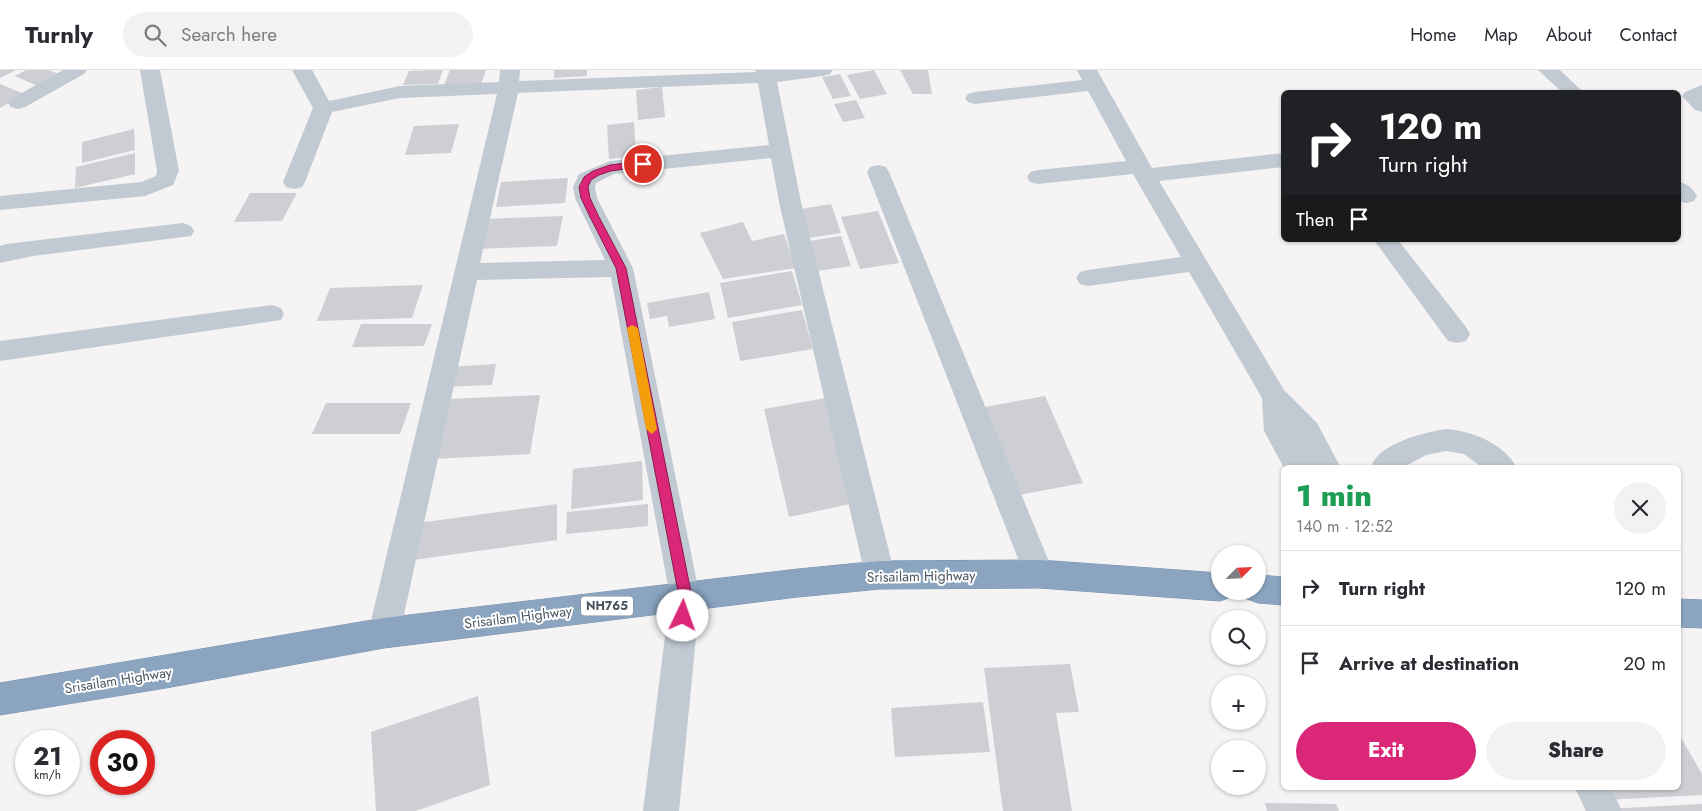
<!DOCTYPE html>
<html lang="en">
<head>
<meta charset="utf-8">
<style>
  :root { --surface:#fff; --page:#f2f2f3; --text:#2b2b33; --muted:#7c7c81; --line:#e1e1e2; --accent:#db2777 }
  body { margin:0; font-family:Jost,sans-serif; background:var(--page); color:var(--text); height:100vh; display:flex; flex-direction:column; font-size:19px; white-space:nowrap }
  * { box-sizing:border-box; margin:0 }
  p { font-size:16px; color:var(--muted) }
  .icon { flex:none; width:28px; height:28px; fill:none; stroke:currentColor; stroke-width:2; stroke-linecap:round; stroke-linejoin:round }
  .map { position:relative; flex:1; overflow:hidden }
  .details { position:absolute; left:1281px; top:395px; width:400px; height:325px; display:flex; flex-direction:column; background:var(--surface); border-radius:8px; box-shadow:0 1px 4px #0004 }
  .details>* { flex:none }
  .banner { position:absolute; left:1281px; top:20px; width:400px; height:152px; border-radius:8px; box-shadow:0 1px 4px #0004; background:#202124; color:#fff; overflow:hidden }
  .needle { width:32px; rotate:66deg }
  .fabs { position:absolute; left:1211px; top:475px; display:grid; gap:10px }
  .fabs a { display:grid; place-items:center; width:55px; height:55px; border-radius:50%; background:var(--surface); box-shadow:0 1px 4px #0004; font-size:25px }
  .speed { position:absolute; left:15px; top:660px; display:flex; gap:10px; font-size:25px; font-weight:700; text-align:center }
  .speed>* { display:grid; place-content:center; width:65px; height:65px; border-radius:50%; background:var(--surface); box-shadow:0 1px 4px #0004; line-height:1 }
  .speed small { font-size:12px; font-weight:400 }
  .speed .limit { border:8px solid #d22; background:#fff; color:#111 }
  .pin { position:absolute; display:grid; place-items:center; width:42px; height:42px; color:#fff; margin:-21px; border:2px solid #fff; border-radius:50%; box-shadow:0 1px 5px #0007 }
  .me { position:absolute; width:55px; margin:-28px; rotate:3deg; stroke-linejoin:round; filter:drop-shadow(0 0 4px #0008) }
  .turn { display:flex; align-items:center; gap:18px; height:105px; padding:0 15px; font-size:22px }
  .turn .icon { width:65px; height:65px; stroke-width:2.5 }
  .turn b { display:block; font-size:35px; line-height:42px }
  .then { display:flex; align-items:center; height:48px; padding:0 15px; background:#0003; gap:10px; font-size:19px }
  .round { display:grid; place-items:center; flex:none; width:52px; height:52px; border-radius:26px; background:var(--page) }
  .headline { display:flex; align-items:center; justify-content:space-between; height:85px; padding:0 15px }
  h1 { font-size:30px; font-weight:800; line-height:38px; color:#1e9e55 }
  .cta { display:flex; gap:10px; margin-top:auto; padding:10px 15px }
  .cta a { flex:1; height:58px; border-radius:30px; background:var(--accent); color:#fff; font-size:20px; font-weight:800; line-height:58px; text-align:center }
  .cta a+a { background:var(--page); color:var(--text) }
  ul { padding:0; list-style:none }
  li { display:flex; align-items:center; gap:15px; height:75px; padding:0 15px; border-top:1px solid var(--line) }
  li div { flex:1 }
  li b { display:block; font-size:19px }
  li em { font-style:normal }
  header { display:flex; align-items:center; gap:30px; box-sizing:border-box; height:70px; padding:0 25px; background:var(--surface); border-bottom:1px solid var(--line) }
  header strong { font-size:24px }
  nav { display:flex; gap:28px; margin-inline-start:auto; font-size:18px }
  .search { width:350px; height:45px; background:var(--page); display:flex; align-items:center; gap:12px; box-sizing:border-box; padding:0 18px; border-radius:28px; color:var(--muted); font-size:19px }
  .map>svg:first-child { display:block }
  .building { fill:#cdcfd5 }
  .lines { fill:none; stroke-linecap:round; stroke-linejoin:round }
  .highway-casing { stroke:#7690ad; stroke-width:1 }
  .minor { fill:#c1cad2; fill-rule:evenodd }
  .highway { fill:#8ba5c1; fill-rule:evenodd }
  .route { fill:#db2777; stroke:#8e194d }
  .slow { fill:#f59e0b }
  .labels { text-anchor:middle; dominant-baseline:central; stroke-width:4; stroke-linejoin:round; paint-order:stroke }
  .shield { fill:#fff; stroke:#808990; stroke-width:1 }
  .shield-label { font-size:12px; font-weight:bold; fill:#4a5661 }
  .street-label { font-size:14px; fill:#4a5661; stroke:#fff }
</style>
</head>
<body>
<header>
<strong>Turnly</strong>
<div class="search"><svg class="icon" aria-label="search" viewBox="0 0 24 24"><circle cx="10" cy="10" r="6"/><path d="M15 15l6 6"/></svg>Search here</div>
<nav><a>Home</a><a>Map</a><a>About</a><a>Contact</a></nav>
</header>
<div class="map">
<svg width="1702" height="741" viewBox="0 0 1702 741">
  <rect width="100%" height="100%" fill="#f5f3f3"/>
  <g class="building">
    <path d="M 0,0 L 16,0 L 0,8 Z"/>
    <path d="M 26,0 L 48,0 L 61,5 L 40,17 L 15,6 Z"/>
    <path d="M 443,0 L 438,14 L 403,15 L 409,1 Z"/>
    <path d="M 450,0 L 486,0 L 481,14 L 444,15 Z"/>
    <path d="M 554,0 L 587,0 L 587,6 L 554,8 Z"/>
    <path d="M 874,0 L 887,24 L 860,29 L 847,5 Z"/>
    <path d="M 900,0 L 928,0 L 932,24 L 913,24 Z"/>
    <path d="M 840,4 L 851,26 L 833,29 L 822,7 Z"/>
    <path d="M 0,14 L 24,24 L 0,38 Z"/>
    <path d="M 662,17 L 665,47 L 638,50 L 636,20 Z"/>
    <path d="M 856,30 L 865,48 L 843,52 L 834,34 Z"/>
    <path d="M 634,52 L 636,86 L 609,89 L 607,55 Z"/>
    <path d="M 459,54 L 451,83 L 405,85 L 414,56 Z"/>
    <path d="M 134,59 L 135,80 L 82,93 L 82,72 Z"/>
    <path d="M 135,83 L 135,104 L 75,118 L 76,97 Z"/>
    <path d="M 568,108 L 565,133 L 496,137 L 501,112 Z"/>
    <path d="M 250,123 L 297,123 L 282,151 L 234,152 Z"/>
    <path d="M 831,134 L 841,163 L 809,168 L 801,139 Z"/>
    <path d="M 878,141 L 899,193 L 860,199 L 841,147 Z"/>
    <path d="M 563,146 L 557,176 L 474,179 L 482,149 Z"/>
    <path d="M 743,152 L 752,171 L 784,164 L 796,198 L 723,209 L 700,163 Z"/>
    <path d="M 841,166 L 851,196 L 817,201 L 809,171 Z"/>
    <path d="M 792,201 L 802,235 L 728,248 L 720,213 Z"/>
    <path d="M 423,215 L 412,248 L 317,251 L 330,218 Z"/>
    <path d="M 709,222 L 715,249 L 669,257 L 667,246 L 650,249 L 647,233 Z"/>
    <path d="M 802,240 L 813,279 L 740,291 L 732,252 Z"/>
    <path d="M 361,254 L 432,254 L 424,276 L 352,277 Z"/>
    <path d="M 496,294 L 492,315 L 442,317 L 447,297 Z"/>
    <path d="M 540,325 L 530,384 L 434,389 L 448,329 Z"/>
    <path d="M 1045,326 L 1083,413 L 1013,426 L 979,338 Z"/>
    <path d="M 826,328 L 855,433 L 789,447 L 764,339 Z"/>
    <path d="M 326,333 L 411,333 L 400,364 L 312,364 Z"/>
    <path d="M 642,391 L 643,430 L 571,439 L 573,399 Z"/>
    <path d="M 557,434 L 557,470 L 413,490 L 418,453 Z"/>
    <path d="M 648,434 L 648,456 L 566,464 L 567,442 Z"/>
    <path d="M 1070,594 L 1079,642 L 1056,643 L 1072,741 L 1003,741 L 984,598 Z"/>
    <path d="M 478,626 L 490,715 L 416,741 L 376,741 L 371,662 Z"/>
    <path d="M 983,632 L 990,682 L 895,687 L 891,638 Z"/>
    <path d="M 1679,664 L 1702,704 L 1702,725 L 1604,730 L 1598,718 L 1679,718 Z"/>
    <path d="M 1265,733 L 1336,734 L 1339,741 L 1267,741 Z"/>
    <path d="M 1702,734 L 1702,741 L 1607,741 L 1606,739 Z"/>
  </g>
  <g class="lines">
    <g class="highway-casing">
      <g id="highway">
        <path d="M 1039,490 L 1220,503 L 1220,521 L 1233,521 L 1231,527 L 1220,531 L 1039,518 L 880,519 L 798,527 L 384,578 L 166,618 L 0,645 L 0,613 L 384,548 L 798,499 L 880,491 Z"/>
        <path d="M 1258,505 L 1284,507 L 1284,535 L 1258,533 L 1247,529 L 1244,521 L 1258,521 Z"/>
        <path d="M 1679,529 L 1702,530 L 1702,558 L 1679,557 Z"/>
      </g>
    </g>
    <g class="minor">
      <path d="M 63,0 L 87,0 L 84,4 L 25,37 L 18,39 L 11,37 L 8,33 L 11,29 Z"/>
      <path d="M 140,0 L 160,0 L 179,101 L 173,115 L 145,126 L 0,140 L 0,126 L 141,112 L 156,106 L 157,101 Z"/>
      <path d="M 292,0 L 312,0 L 329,31 L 400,16 L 499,12 L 500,0 L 520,0 L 519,11 L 756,2 L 755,0 L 833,0 L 830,4 L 823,6 L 777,12 L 801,132 L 895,505 L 891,515 L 880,519 L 869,515 L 865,505 L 779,132 L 771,88 L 614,104 L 596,113 L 595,117 L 597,128 L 633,198 L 700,527 L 679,741 L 643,741 L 670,527 L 611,207 L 477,210 L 400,563 L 395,573 L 384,578 L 373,573 L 368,563 L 497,24 L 400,28 L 332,42 L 305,112 L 302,117 L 294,119 L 286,117 L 283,112 L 313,38 ZM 758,13 L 769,75 L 610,91 L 579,104 L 573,117 L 575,128 L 605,190 L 480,193 L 518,23 Z"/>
      <path d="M 1077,0 L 1097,0 L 1152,98 L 1284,83 L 1284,97 L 1159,111 L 1284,320 L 1317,353 L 1341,398 L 1312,398 L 1295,366 L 1312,398 L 1284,398 L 1264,361 L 1262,328 L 1189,202 L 1088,216 L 1080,214 L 1076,208 L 1080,202 L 1088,200 L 1181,187 L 1133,104 L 1038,114 L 1030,112 L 1027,107 L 1030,102 L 1038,100 L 1126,91 L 1088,21 L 975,34 L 968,32 L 965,28 L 968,24 L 975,22 L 1082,10 Z"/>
      <path d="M 1538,0 L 1560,0 L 1583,22 L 1562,22 Z"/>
      <path d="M 1702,15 L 1702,42 L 1695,40 L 1682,26 L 1685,22 Z"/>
      <path d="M 878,95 L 886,97 L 889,102 L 1054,504 L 1050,514 L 1039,518 L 1028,514 L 1024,504 L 867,102 L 870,97 Z"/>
      <path d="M 1679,112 C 1688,114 1692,118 1697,126 L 1694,131 L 1686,133 L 1679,131 Z"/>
      <path d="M 183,153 L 191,156 L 194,161 L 191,166 L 33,186 L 0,193 L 0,176 L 6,174 Z"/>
      <path d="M 1374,170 L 1398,170 L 1466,257 L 1470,264 L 1466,271 L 1457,273 L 1448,271 Z"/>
      <path d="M 272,235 L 281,238 L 284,244 L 281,250 L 0,291 L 0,271 Z"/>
      <path d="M 1446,359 C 1472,361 1504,373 1517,398 L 1483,398 L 1464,384 L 1446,381 L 1426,385 L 1402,398 L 1371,398 C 1376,374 1425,362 1446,359 Z"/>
      <path d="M 1575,718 L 1611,718 L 1622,741 L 1586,741 Z"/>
    </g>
    <use href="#highway" class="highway"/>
  </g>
  <path class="route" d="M 643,91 L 647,94 L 646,96 L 611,101 L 599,105 L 591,110 L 588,117 L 590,128 L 599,147 L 626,198 L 692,527 L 688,550 L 683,552 L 678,550 L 677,546 L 679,527 L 616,198 L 590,147 L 581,128 L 579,117 L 584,107 L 593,101 L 610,95 Z"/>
  <path class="slow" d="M 632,255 L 638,258 L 657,359 L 652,364 L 646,359 L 627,258 Z"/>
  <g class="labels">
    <rect class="shield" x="581" y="526.5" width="52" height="19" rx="4"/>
    <g class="shield-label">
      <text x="607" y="536">NH765</text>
    </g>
    <g class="street-label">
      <text transform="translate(921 506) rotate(-1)">Srisailam Highway</text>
      <text transform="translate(518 547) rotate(-7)">Srisailam Highway</text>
      <text transform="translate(118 610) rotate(-9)">Srisailam Highway</text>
    </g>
  </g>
</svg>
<div class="fabs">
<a><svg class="needle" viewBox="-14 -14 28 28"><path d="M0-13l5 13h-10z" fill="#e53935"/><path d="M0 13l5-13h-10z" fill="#7c7c81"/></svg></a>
<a><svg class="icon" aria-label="search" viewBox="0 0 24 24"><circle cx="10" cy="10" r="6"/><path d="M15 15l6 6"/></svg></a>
<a>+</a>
<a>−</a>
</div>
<div class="speed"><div>21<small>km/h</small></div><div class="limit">30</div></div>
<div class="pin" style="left:643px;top:94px;background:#d93025"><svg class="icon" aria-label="arrive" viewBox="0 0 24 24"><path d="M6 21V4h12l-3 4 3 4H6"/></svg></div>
<svg class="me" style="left:683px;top:546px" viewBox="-20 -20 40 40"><circle r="19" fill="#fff"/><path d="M0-13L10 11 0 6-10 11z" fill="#db2777"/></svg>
<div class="banner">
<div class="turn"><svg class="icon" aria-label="right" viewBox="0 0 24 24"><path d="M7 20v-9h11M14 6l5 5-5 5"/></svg><div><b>120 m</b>Turn right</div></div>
<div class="then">Then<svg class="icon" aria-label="arrive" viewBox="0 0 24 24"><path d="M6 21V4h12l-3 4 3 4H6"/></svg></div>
</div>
<section class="details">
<div class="headline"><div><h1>1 min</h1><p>140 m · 12:52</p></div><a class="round"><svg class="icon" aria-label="close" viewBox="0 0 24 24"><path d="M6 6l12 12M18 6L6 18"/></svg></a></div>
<ul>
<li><svg class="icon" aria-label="right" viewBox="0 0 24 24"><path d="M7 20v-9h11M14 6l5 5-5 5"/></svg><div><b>Turn right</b></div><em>120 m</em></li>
<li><svg class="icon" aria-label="arrive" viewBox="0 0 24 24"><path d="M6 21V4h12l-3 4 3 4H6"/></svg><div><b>Arrive at destination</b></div><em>20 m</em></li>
</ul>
<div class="cta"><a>Exit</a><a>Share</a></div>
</section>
</div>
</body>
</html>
